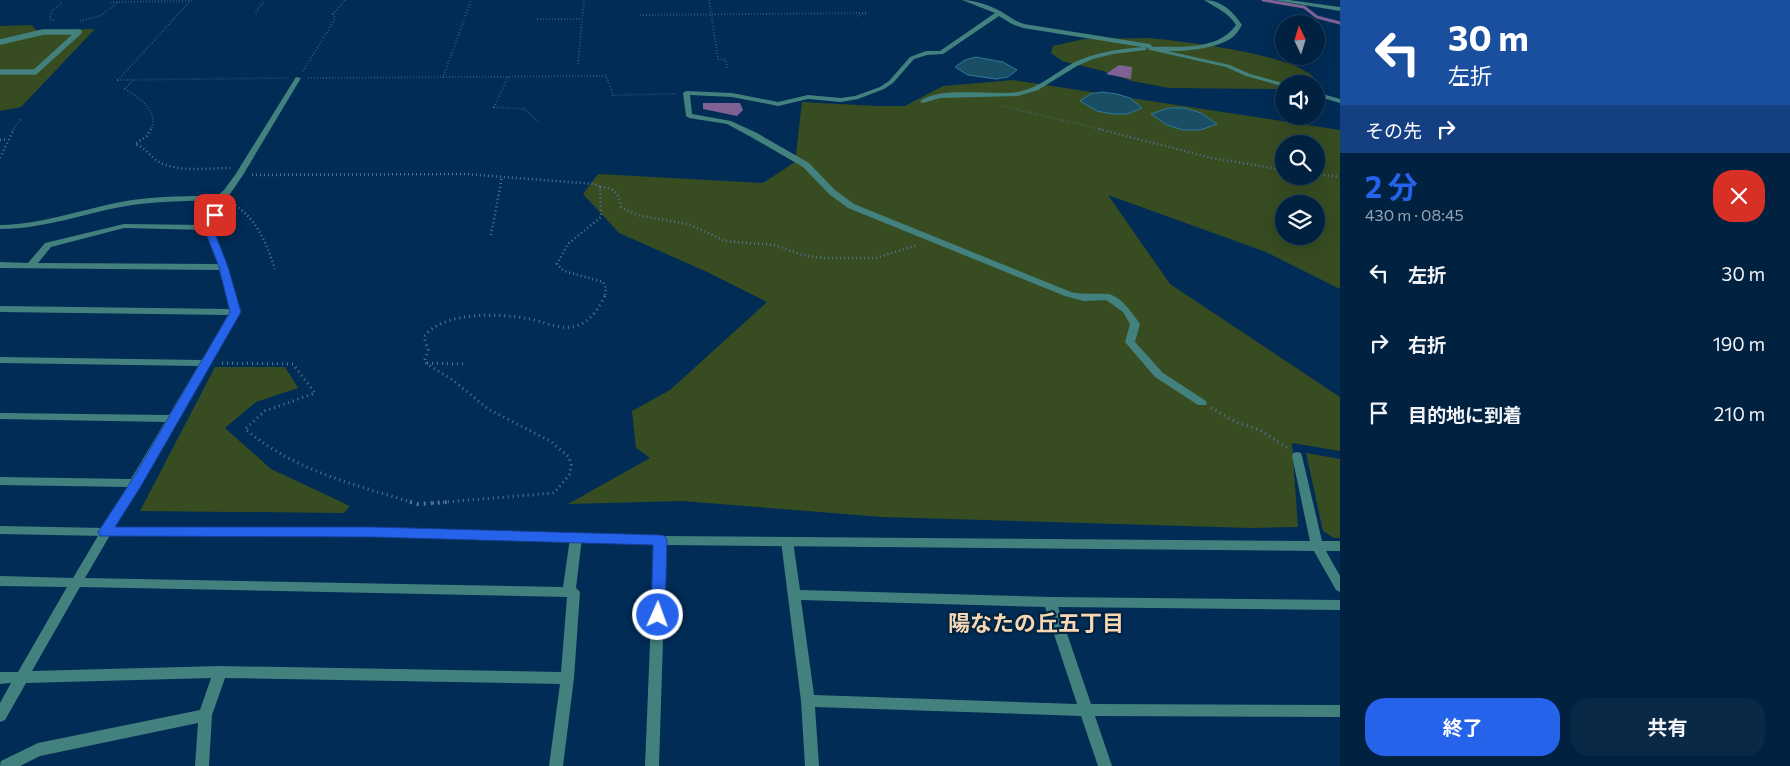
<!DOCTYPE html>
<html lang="ja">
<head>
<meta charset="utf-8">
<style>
  :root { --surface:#002140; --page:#0a2947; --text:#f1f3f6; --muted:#95a3b1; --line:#223e59; --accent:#2563eb }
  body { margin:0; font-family:Commissioner,"Noto Sans JP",sans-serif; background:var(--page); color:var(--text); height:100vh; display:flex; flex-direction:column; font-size:19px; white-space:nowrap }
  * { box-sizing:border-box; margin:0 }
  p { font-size:16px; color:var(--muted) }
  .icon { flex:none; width:28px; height:28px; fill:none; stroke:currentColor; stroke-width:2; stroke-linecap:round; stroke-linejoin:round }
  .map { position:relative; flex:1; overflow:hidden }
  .details { display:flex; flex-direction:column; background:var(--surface); width:450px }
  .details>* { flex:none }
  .banner { background:#1a4fa0; color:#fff; overflow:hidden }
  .needle { width:32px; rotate:356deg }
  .fabs { position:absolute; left:1275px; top:15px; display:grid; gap:10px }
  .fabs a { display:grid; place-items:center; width:50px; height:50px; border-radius:50%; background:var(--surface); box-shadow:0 5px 20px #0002,0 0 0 1px var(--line); font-size:25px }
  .pin { position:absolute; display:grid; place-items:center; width:42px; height:42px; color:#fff; margin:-21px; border-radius:10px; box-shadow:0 2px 8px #0006 }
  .me { position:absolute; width:55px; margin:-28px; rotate:2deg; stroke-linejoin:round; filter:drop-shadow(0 0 4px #0008) }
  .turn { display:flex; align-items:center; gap:18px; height:105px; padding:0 25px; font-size:22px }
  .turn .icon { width:65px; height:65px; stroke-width:2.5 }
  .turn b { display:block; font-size:35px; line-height:42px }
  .then { display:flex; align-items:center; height:48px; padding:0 25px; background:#0003; gap:10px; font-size:19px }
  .round { display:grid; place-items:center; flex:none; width:52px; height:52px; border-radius:20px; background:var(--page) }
  .head { display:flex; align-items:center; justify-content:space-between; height:85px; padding:0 25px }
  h1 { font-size:30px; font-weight:700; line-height:38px; color:var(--accent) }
  .primary-button { display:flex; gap:10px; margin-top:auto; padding:10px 25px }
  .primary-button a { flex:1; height:58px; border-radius:20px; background:var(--accent); color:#fff; font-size:20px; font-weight:700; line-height:58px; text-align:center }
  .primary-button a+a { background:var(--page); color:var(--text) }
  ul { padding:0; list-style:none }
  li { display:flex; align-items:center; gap:15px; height:70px; padding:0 25px }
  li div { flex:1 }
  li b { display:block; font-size:19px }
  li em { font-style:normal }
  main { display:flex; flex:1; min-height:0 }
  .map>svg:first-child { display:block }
  .green { fill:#374c21; fill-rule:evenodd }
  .water { fill:#7f6193 }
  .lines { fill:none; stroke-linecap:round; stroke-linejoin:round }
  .stream { stroke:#7f6193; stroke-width:3 }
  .building { fill:#194e65; stroke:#2f799a }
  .path-far3 { stroke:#53779a; stroke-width:2; stroke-dasharray:0.5 2.5; stroke-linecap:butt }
  .path-far2 { stroke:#53779a; stroke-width:2.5; stroke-dasharray:1 3; stroke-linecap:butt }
  .path-far1 { stroke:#53779a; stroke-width:3; stroke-dasharray:1 4; stroke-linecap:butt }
  .path { stroke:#53779a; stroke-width:4; stroke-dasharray:2 5; stroke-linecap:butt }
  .service { stroke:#43817e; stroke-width:5.5 }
  .minor { fill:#43817e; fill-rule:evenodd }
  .tertiary { fill:#43817e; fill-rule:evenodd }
  .route { fill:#2563eb; stroke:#184099 }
  .labels { text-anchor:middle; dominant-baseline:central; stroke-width:4.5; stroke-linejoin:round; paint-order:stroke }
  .near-neighbourhood-label { font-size:22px; font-weight:bold; fill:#f8d8b3; stroke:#012342 }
</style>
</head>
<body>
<main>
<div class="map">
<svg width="1340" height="766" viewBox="0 0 1340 766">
  <rect width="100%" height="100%" fill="#002c56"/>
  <g class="green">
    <path d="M 32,25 L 36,30 L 95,29 L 21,107 L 0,111 L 0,26 Z"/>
    <path d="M 1149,38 C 1180,41 1304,55 1316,81 L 1312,84 L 1284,84 L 1284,89 L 1274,89 L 1169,88 L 1132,81 L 1103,71 L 1062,61 L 1051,53 L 1053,46 L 1084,39 Z"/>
    <path d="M 1013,80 L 1340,130 L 1340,289 L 1266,252 L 1108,195 L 1170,284 L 1340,397 L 1340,451 L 1292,443 L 1298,527 L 1252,528 L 882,517 L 682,501 L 568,504 L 650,458 L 636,448 L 632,411 L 670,390 L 767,302 L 707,272 L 619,233 L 583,194 L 598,174 L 763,183 L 795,162 L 802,102 L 877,106 L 905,106 L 943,86 ZM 1284,144 L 1316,144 L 1316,176 L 1284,176 ZM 1284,204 L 1316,204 L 1316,236 L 1284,236 Z"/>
    <path d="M 215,367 L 285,367 L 298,388 L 256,402 L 225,428 L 271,469 L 350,506 L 344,513 L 140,511 Z"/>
    <path d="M 1306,453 L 1340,459 L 1340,538 L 1334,538 L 1323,531 Z"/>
  </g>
  <g class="water">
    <path d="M 1119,65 L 1132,67 L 1131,79 L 1106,74 Z"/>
    <path d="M 703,103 L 740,103 L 743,110 L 737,116 L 703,109 Z"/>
  </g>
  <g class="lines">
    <path class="stream" d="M 1263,0 L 1304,7 L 1317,17 L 1340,23"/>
  </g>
  <g class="building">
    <path d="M 976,57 L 1003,62 L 1017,70 L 1008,77 L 996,79 L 968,75 L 955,67 L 965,60 Z"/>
    <path d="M 1102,92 L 1117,94 L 1130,98 L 1142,108 L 1127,114 L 1112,114 L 1097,111 L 1080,101 L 1090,94 Z"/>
    <path d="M 1168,108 L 1185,108 L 1201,113 L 1217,124 L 1200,130 L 1183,130 L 1167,125 L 1151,114 Z"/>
  </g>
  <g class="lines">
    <g class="path-far3">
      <path d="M 191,0 L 118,80 L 287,78"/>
      <path d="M 709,0 L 718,59 L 726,60 L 727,68"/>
      <path d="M 110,2 L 191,1"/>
      <path d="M 256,12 L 265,0"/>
      <path d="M 640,15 L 867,13 L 857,16"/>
      <path d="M 537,19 L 582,19"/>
      <path d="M 1331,19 L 1340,22"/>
      <path d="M 54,20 L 50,19 L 51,12 L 62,3"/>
      <path d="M 80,21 L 100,16 L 118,2"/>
      <path d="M 578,64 L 584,0"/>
      <path d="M 303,71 L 335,19 L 333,14 L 345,0"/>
      <path d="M 508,77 L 494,107 L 524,109 L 540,122"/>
      <path d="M 308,78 L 606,76 L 613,95 L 676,94"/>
      <path d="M 443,78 L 471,0"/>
      <path d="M 133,80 L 125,89 C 139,98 160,111 151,130"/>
      <path d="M 1002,106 L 1104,130"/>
      <path d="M 13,130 L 21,118"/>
    </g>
    <g class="path-far2">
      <path d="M 151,129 L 147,136 L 135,144 C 148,149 152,160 163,164 C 183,172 210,168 230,168"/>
      <path d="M 1099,129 L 1212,158 L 1284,170"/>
      <path d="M 0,140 L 8,139"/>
      <path d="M 0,158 L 14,129"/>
      <path d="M 1316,174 L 1340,177"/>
      <path d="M 252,175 L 465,174 L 595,184 L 600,187 L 601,217 L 568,244 L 557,264 L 564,271 L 603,282 L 606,288 L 605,295"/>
      <path d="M 600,187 C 613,187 620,194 621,207 L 637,215 L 691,225 L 725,241 L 774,245 L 803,255 L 822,258 L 876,258 L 917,245"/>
      <path d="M 232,203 C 257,219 266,242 275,269"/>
      <path d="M 491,235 L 502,177"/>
    </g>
    <g class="path-far1">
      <path d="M 222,363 L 293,364 L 315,393 L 265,411 L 245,429 C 295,471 353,484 414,503"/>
      <path d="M 427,363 L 463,364"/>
      <path d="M 1211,408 L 1238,423 L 1260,430 L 1289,449"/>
      <path d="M 433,503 L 554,493 L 570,474 L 571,465 L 569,457 L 550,441 L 488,409 L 454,381 L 424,362 L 428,350 L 424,337 C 442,311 501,313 530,319 C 546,322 562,332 579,325 C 592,320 601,305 606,293"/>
    </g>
    <path class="path" d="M 410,502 L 418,504 L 449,502"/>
    <path class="service" d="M 0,42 L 43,32 L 79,32 L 35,72 L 0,72"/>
    <g class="minor">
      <path d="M 962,0 C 975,0 991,6 1002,12 C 1010,17 1016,22 1024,24 L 1150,44 L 1154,48 L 1230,65 L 1250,74 L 1286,84 L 1284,84 L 1284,87 L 1282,86 L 1246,76 L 1226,67 L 1150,50 L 1148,48 L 1023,28 L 1012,24 L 999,16 L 943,54 L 927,55 L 914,59 L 893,83 L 884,89 L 858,99 L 841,102 L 808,99 L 778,106 L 732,97 L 690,95 L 692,114 L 731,121 L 757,133 L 809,163 L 835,190 L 854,204 L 1071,292 C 1085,295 1094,293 1108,294 C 1121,296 1133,314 1140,324 L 1135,342 L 1163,373 L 1206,401 L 1207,403 L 1206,405 L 1198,405 L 1155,377 L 1125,342 L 1130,324 L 1123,312 L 1106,300 L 1084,301 L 1065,296 L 848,208 L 829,194 L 803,167 L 751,137 L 727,124 L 689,118 L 686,116 L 683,93 L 686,91 L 732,93 L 778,102 L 808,95 L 841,98 L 855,96 L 880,87 L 889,81 L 910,57 L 926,51 L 940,51 L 995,13 Z"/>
      <path d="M 1274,0 L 1289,0 L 1340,7 L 1340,11 Z"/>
      <path d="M 1144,47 L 1147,49 L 1146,50 L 1113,54 L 1093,59 L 1077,66 L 1038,90 L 1018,96 L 940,98 L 923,103 L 920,101 C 942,86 991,96 1018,92 C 1039,88 1055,73 1073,63 C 1095,52 1119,49 1144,47 Z"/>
      <path d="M 296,77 L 301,78 L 243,175 L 230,194 L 223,198 L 226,202 L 212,228 L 227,267 L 240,312 L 178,417 L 179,419 L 176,422 L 85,578 L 563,587 L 570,538 L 572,535 L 576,534 L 580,535 L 582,538 L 576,588 L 580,592 L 574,678 L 563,766 L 549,766 L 560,684 L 225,678 L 212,715 L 209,766 L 195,766 L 198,723 L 40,756 L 20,766 L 0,766 L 1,761 L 38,743 L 200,710 L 211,678 L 26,683 L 5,720 L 0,722 L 0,703 L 11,683 L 0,684 L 0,672 L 18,672 L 67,587 L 0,586 L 0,576 L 73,578 L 127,487 L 0,485 L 0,477 L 131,479 L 165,422 L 0,419 L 0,413 L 169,415 L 198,366 L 0,363 L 0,357 L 202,360 L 229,315 L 0,312 L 0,306 L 230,309 L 219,270 L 0,268 L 0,262 L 28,263 L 45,243 L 124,224 L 205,225 L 218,202 L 217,200 C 189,201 160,201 132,205 C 87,212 46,229 0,229 L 0,225 C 46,224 88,207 132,200 C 160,196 189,196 217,196 L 224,190 L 235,175 ZM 124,228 L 205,230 L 218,264 L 38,263 L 51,247 ZM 80,587 L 567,597 L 561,672 L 220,666 L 32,671 Z"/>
      <path d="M 1316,92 L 1340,99 L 1340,103 L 1316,96 Z"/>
      <path d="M 1297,452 L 1301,453 L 1302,456 L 1322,541 L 1340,541 L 1340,551 L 1326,551 L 1340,576 L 1340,592 L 1336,590 L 1311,546 L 1292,456 L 1293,453 Z"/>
      <path d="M 787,537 L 791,538 L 793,541 L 800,590 L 1050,597 L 1340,600 L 1340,610 L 1058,607 L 1091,704 L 1340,705 L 1340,717 L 1095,716 L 1112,766 L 1098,766 L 1081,716 L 815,707 L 819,766 L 805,766 L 801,701 L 781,541 L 783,538 ZM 801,600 L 1045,607 L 1077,704 L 814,695 Z"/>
    </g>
    <g class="tertiary">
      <path d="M 1204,0 C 1221,0 1233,11 1242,25 C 1240,28 1238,32 1235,35 C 1219,51 1171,53 1150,50 L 1149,49 L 1152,47 C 1180,46 1218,51 1236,25 C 1228,12 1216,8 1204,0 Z"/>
      <path d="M 0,526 L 105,528 L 373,528 L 660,536 L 1317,541 L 1321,543 L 1323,546 L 1321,549 L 1317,551 L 666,545 L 659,766 L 645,766 L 654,544 L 373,536 L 105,536 L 0,534 Z"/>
    </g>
  </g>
  <path class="route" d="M 215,212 L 220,215 L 213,228 L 228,267 L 241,312 L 141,486 L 115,527 L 373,527 L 660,535 L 665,536 L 667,540 L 665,615 L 663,620 L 658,621 L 653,620 L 651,615 L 653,545 L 373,537 L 100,536 L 98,532 L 100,529 L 132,480 L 230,312 L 219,267 L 204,228 L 212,213 Z"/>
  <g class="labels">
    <g class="near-neighbourhood-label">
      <text x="1036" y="622">陽なたの丘五丁目</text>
    </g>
  </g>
</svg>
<div class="fabs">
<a><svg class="needle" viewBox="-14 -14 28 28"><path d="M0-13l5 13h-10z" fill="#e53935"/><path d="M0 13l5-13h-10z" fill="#95a3b1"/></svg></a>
<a><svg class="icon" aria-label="sound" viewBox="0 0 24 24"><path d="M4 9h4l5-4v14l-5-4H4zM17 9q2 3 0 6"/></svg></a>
<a><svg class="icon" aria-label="search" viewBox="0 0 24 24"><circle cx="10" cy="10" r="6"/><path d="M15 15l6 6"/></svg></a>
<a><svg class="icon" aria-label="layers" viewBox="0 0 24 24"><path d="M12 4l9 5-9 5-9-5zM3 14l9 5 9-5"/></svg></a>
</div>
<div class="pin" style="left:215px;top:215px;background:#d93025"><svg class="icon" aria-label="arrive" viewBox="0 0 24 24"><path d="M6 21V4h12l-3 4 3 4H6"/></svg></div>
<svg class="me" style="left:658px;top:615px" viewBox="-20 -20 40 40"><circle r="17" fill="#2563eb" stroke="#fff" stroke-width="3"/><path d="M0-11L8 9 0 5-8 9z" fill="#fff"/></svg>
</div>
<section class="details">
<div class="banner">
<div class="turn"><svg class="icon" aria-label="left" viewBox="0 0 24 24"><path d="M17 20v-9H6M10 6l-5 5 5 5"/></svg><div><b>30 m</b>左折</div></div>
<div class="then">その先<svg class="icon" aria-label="right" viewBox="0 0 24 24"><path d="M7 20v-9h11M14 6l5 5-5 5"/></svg></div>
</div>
<div class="head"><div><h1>2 分</h1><p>430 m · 08:45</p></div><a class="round" style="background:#d93025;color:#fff"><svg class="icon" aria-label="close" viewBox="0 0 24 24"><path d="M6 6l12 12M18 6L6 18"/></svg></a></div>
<ul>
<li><svg class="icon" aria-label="left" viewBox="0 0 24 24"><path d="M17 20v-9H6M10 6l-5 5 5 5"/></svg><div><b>左折</b></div><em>30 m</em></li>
<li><svg class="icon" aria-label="right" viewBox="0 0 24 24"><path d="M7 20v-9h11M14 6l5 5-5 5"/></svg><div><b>右折</b></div><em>190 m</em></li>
<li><svg class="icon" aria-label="arrive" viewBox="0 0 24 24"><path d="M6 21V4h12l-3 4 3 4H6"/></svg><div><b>目的地に到着</b></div><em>210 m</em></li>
</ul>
<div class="primary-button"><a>終了</a><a>共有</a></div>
</section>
</main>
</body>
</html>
